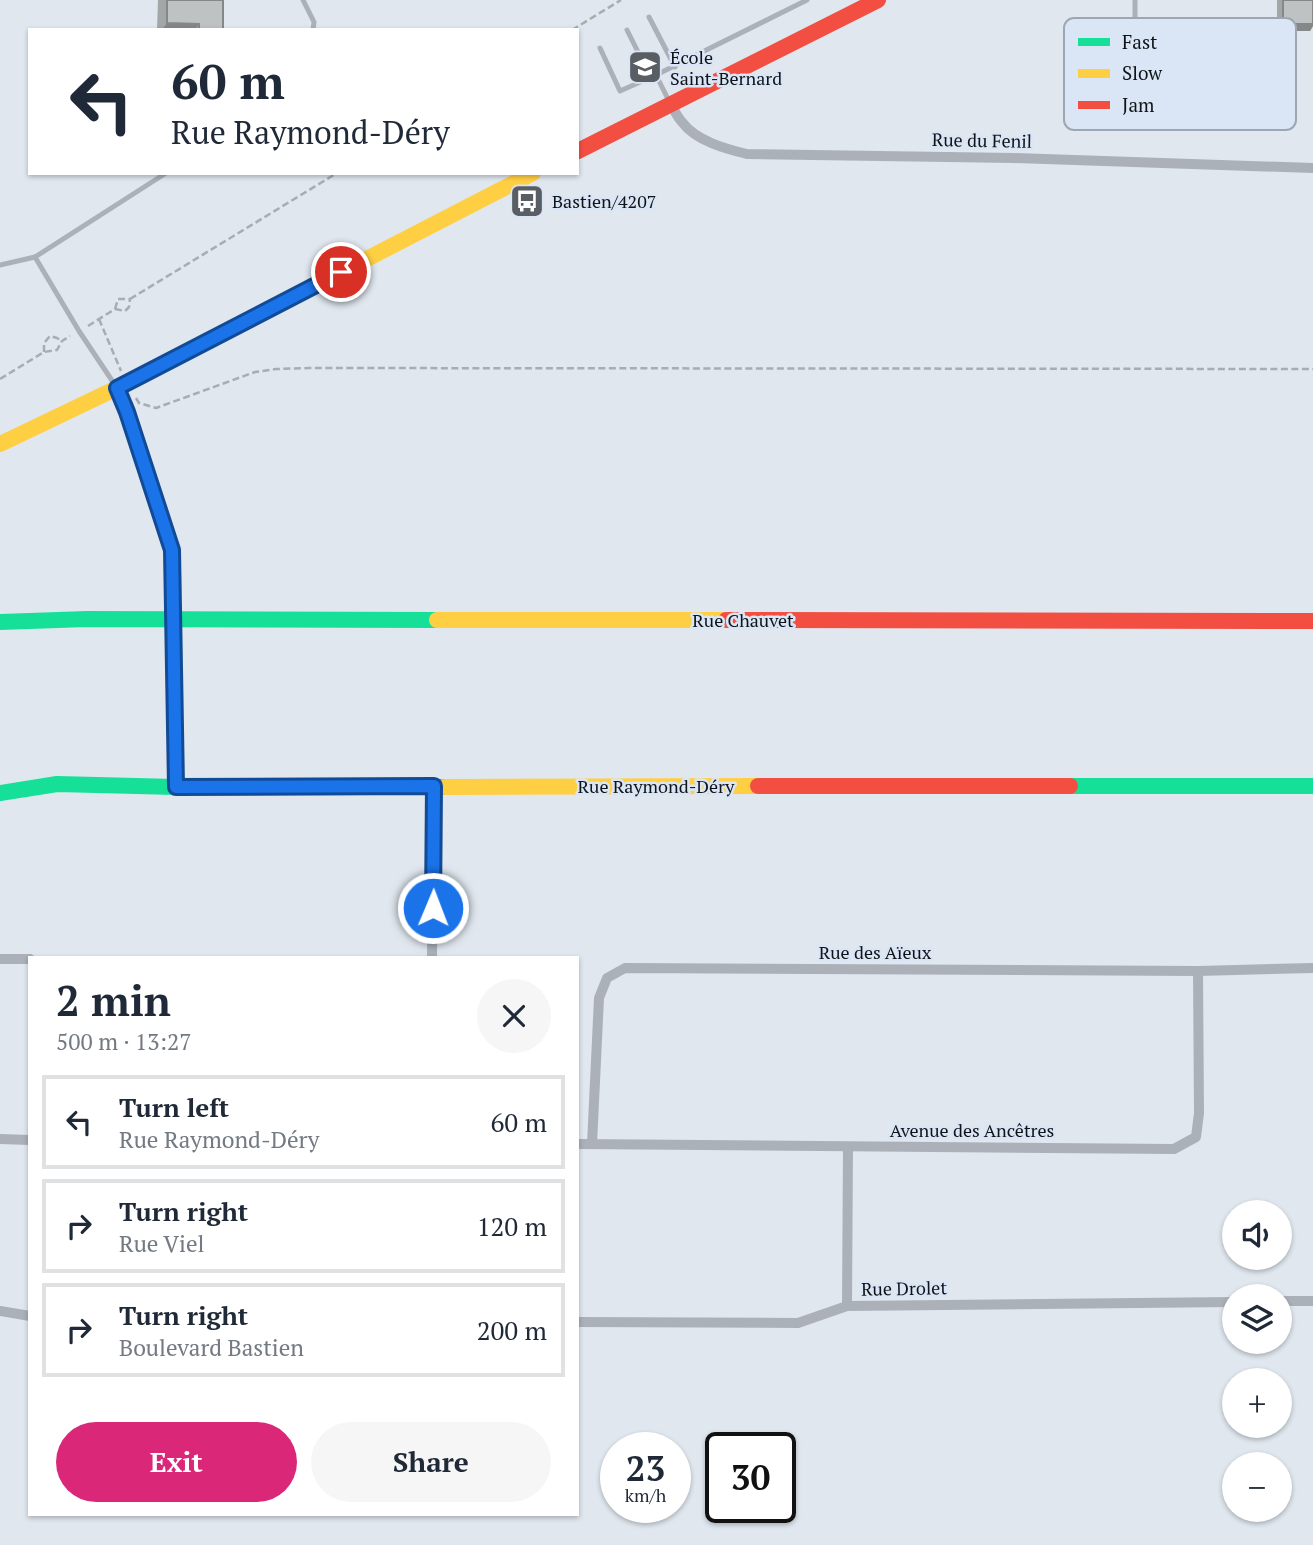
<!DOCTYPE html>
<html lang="en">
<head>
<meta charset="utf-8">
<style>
  :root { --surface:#fff; --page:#f6f6f7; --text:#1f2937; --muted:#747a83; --line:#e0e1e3; --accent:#db2777 }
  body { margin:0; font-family:"PT Serif",serif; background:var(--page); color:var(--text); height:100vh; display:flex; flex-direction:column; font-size:26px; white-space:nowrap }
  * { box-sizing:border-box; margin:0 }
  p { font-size:23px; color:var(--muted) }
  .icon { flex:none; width:38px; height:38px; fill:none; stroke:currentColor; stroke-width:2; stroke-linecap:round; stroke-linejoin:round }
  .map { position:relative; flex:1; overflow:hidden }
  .details { position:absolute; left:28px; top:956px; width:551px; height:560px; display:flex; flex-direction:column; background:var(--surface); border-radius:0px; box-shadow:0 2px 5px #0004 }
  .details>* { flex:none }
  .top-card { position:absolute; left:28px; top:28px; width:551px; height:147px; border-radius:0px; box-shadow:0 2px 5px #0004; background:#fff; color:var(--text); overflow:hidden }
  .fabs { position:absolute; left:1222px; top:1200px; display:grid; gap:14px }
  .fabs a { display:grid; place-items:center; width:70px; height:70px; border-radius:50%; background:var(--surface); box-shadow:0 2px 5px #0004; font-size:35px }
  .speed { position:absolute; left:600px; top:1432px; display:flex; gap:14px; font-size:35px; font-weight:700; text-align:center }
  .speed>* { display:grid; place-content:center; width:91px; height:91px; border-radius:50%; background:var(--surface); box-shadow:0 2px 5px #0004; line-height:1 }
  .speed small { font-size:18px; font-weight:400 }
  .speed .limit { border:4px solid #111; border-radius:10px; background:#fff; color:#111 }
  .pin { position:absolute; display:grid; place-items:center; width:60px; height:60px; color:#fff; margin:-30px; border:4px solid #fff; border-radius:50%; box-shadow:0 2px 7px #0007 }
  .me { position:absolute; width:77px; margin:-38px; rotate:1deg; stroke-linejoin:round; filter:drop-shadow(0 0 5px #0008) }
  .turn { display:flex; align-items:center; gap:24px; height:147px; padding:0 28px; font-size:32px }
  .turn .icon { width:91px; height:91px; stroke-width:2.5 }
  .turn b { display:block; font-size:49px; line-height:60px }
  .round { display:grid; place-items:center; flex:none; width:74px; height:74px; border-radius:37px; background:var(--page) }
  .head { display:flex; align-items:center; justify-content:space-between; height:119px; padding:0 28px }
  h1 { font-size:42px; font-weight:800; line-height:52px }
  .cta { display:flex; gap:14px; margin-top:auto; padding:14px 28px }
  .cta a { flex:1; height:80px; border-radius:42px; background:var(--accent); color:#fff; font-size:28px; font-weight:800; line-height:80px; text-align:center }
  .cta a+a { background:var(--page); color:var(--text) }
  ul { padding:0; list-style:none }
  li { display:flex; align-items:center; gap:21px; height:94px; margin:0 14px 10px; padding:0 14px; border:4px solid var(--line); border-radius:0px }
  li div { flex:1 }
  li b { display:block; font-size:26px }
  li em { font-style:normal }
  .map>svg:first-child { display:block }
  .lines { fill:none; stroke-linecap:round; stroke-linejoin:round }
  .path { stroke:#a8acb3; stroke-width:2.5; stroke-dasharray:7 3.5; stroke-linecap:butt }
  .lane { stroke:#acb1b9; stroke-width:5 }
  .street { stroke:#acb1b9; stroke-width:10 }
  .fast { stroke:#16e098; stroke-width:16 }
  .slow { stroke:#ffcf43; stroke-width:16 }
  .jam { stroke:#f24e42; stroke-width:16 }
  .wall { fill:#a3a7a7 }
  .shaded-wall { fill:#858888 }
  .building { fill:#bec2c2; stroke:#858888; stroke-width:2 }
  .route-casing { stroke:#114b97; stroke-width:18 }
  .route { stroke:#1a73e8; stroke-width:12 }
  .labels { text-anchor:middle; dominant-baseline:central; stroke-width:5; stroke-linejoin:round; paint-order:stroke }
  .poi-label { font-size:18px; fill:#101419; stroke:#dae6f5; text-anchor:start }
  .street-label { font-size:18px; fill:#101419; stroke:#dae6f5 }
  .key { fill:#dae6f5; stroke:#9da7b3; stroke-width:2 }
  .key-label { font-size:19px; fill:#101419 }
</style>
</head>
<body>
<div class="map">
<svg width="1313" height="1545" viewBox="0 0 1313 1545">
  <rect width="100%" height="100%" fill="#e0e7ef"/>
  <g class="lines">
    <g class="path">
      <path d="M 572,30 L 621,0"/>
      <path d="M 130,299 L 337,173"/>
      <path d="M 115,309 L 125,311 L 129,307 L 130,299"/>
      <path d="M 115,309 L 118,299 L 130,299"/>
      <path d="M 99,319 L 121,371"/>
      <path d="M 88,326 L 115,309"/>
      <path d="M 44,352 L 44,343 L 50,336 L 57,338 L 62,341"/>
      <path d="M 0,379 L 44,352 L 57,350 L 62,341 L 70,336"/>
      <path d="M 136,398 L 139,403 L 156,408 L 255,372 L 276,369 L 309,368 L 1313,369"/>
    </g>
    <g class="lane">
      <path d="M 303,0 L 314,22 L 313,30"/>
      <path d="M 1135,0 L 1135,82"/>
      <path d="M 649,17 L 675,67"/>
      <path d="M 627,30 L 651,78"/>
      <path d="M 600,48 L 620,91 L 656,75"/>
      <path d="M 670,103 L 656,75 L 807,0"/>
      <path d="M 0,265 L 35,257"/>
      <path d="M 115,385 L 79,331 L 35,257 L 166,173"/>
    </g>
    <g class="street">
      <path d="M 670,103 C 674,109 677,117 682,122 C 696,141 726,149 747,154 L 1014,158 L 1313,168"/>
      <path d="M 117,388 L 127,412 L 172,550 L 176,787"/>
      <path d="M 432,957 L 434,786"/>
      <path d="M 0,959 L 30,959"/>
      <path d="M 0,1139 L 30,1140"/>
      <path d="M 578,1144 L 1174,1149 L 1196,1137 L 1199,1113 L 1198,971"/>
      <path d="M 592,1144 L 599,998 L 607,978 L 625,968 L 1198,971 L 1313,968"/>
      <path d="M 1279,1301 L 1313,1301"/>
      <path d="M 847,1306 L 848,1147"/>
      <path d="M 0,1311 L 30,1316"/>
      <path d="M 578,1322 L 798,1323 L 847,1306 L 1234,1302"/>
    </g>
    <g class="fast">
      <path d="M 0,622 L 87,619 L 437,620"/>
      <path d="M 1070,786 L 1313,786"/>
      <path d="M 0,793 L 57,784 L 176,787 L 445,787"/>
    </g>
    <g class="slow">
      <path d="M 0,444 L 117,388 L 533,173"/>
      <path d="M 437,620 L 726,620"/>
      <path d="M 445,787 L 758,786"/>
    </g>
    <g class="jam">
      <path d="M 578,151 L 878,0"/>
      <path d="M 726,620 L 1313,621"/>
      <path d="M 758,786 L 1070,786"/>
    </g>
  </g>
  <g class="wall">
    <path d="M 158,0 L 223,0 L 223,30 L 157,30 Z"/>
    <path d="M 1277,0 L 1313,0 L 1313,26 L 1310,31 L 1277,31 Z"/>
  </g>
  <g class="shaded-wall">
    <path d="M 167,23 L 199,24 L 195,30 L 162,30 Z"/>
    <path d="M 1283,24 L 1313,24 L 1313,26 L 1310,31 L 1277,31 Z"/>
  </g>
  <g class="building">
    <path d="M 167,0 L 223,0 L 223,30 L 199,30 L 199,24 L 167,23 Z"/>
    <rect x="1283" y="0" width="30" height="24"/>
  </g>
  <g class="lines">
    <g class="route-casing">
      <path id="route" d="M 341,272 L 117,388 L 127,412 L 172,550 L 176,787 L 434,786 L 433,908"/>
    </g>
    <use href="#route" class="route"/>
  </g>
  <defs>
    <g id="school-square" transform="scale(1.75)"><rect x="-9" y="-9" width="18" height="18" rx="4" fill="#595e64" stroke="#dae6f5"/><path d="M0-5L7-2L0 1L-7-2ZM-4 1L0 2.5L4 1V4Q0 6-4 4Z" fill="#fff"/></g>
    <g id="bus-square" transform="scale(1.75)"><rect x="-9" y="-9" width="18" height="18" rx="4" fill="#595e64" stroke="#dae6f5"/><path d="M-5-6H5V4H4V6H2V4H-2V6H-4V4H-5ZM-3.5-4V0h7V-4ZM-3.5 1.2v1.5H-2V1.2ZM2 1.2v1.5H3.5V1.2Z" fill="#fff"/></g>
  </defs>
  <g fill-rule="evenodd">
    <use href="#school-square" x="645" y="67"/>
    <use href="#bus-square" x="527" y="201"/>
  </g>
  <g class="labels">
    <g class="poi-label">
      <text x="670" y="57">École<tspan x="670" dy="21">Saint-Bernard</tspan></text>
      <text x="552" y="201">Bastien/4207</text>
    </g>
    <g class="street-label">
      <text transform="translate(982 140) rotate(1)">Rue du Fenil</text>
      <text x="743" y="620">Rue Chauvet</text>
      <text x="656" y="786">Rue Raymond-Déry</text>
      <text x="875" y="952">Rue des Aïeux</text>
      <text x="972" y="1130">Avenue des Ancêtres</text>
      <text transform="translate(904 1288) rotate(-1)">Rue Drolet</text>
    </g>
  </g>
  <rect x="1064" y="18" width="232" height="112" rx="10" class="key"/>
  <rect x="1078" y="38" width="32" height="8" fill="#16e098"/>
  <rect x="1078" y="69" width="32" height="9" fill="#ffcf43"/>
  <rect x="1078" y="101" width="32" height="8" fill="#f24e42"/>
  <g class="key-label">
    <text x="1122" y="49">Fast</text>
    <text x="1122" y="80">Slow</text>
    <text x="1122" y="112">Jam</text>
  </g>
</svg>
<div class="fabs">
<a><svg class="icon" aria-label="sound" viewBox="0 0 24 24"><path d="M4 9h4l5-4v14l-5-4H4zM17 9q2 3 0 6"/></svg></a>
<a><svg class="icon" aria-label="layers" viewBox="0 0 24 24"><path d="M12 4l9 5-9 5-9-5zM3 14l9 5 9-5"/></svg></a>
<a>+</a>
<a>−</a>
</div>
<div class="speed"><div>23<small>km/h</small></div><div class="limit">30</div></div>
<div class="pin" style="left:341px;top:272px;background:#d93025"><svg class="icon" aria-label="arrive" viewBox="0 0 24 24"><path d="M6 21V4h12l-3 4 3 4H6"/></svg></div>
<svg class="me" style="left:433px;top:908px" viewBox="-20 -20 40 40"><circle r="17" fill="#1a73e8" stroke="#fff" stroke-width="3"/><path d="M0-11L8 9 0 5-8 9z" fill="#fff"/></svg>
<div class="top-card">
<div class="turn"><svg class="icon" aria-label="left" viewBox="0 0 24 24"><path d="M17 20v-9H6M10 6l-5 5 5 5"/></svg><div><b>60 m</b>Rue Raymond-Déry</div></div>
</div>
<section class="details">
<div class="head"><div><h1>2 min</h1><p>500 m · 13:27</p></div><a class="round"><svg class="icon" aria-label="close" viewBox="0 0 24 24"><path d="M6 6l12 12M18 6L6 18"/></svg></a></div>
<ul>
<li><svg class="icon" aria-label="left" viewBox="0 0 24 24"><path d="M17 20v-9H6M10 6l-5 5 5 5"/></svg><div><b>Turn left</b><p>Rue Raymond-Déry</p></div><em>60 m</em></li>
<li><svg class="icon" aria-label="right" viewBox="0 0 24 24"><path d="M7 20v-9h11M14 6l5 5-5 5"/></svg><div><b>Turn right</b><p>Rue Viel</p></div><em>120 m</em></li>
<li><svg class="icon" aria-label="right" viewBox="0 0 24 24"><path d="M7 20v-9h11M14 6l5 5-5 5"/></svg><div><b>Turn right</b><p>Boulevard Bastien</p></div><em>200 m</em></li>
</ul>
<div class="cta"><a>Exit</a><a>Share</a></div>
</section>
</div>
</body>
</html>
